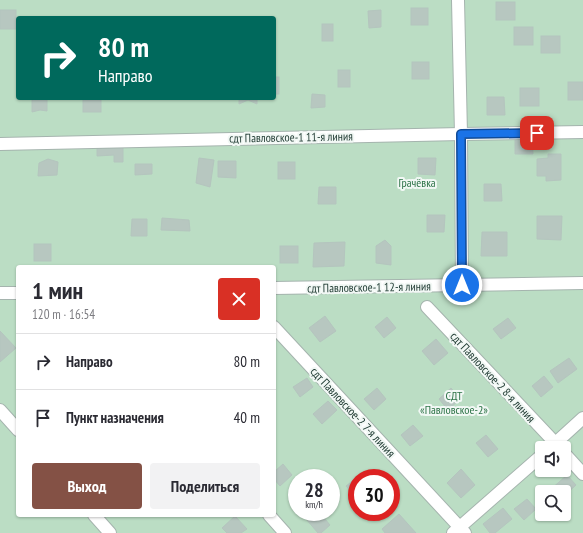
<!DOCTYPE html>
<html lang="ru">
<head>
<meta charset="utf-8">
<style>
  :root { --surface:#fff; --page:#f2f2f3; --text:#2b2b33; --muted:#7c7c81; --line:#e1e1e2; --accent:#845145 }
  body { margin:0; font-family:"PT Sans Narrow",sans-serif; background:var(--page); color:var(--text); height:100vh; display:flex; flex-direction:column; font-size:15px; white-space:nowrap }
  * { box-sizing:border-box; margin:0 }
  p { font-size:13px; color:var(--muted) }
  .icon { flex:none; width:22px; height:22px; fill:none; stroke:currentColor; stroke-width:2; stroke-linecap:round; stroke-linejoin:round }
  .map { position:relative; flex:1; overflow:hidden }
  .panel { position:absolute; left:16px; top:265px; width:260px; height:252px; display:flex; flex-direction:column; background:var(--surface); border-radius:4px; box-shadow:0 1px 3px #0004 }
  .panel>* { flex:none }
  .top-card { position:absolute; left:16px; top:16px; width:260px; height:84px; border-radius:4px; box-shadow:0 1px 3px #0004; background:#00695c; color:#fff; overflow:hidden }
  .controls { position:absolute; left:535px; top:441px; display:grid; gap:8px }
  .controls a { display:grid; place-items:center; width:36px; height:36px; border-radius:4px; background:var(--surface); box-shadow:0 1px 3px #0004; font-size:20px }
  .speed { position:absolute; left:288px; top:469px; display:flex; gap:8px; font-size:20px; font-weight:700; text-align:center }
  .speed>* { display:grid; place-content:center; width:52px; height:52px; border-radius:50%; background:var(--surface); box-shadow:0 1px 3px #0004; line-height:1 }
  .speed small { font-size:10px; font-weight:400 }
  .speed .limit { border:6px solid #d22; background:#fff; color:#111 }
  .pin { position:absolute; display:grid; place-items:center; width:34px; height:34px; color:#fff; margin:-17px; border-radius:8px; box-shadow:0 2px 6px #0006 }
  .me { position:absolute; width:44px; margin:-22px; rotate:0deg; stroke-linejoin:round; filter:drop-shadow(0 0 3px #0008) }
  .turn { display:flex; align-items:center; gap:14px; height:84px; padding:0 16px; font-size:18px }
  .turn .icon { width:52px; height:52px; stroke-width:2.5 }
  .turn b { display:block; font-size:28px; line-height:34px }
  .round { display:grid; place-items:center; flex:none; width:42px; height:42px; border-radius:4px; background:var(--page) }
  .summary { display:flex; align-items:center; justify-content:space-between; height:68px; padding:0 16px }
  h1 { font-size:24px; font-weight:800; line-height:30px }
  .button { display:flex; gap:8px; margin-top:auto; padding:8px 16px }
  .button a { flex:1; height:46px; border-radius:4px; background:var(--accent); color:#fff; font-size:16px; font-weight:800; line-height:46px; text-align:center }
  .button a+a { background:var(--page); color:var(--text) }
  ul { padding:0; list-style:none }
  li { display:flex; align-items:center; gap:12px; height:56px; padding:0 16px; border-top:1px solid var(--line) }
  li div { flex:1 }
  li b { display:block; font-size:15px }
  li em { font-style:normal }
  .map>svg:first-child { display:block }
  .green { fill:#bbddc4; fill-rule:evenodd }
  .building { fill:#b7c7c0; stroke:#b4c5be }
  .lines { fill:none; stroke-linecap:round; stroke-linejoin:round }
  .minor-casing { stroke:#a5b4ae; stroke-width:14 }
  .minor { stroke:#fff; stroke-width:12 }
  .route-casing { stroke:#114b97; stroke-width:10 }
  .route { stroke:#1a73e8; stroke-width:7 }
  .labels { text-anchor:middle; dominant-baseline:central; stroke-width:4; stroke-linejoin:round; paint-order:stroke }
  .street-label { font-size:12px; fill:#223d35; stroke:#f2f8f5 }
  .park-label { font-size:12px; fill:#2d7347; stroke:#f2f8f5 }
</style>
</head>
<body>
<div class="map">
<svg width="583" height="533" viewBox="0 0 583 533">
  <rect width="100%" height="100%" fill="#e2ece7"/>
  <path class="green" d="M 0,0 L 583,0 L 583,533 L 0,533 ZM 18,18 L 274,18 L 274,98 L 18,98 ZM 18,267 L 274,267 L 274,515 L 18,515 ZM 542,448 L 564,448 L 564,470 L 542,470 ZM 297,478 L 331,478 L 331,512 L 297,512 ZM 357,478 L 391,478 L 391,512 L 357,512 ZM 542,492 L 564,492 L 564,514 L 542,514 Z"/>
  <g class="building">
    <rect x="496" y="2" width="19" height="18"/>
    <rect x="411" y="8" width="17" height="17"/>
    <rect x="0" y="10" width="16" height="19"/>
    <path d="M 381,10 L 381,27 L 369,28 L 368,11 Z"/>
    <rect x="322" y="24" width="11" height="17"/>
    <rect x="514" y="27" width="19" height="18"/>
    <rect x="541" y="36" width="19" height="17"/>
    <rect x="412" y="62" width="17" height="17"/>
    <rect x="338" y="70" width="12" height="17"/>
    <rect x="274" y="77" width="5" height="17"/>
    <rect x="568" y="82" width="15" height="18"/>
    <rect x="520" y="88" width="19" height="18"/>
    <path d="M 312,94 L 325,95 L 325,107 L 311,108 Z"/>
    <path d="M 487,97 L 504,97 L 505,115 L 487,115 Z"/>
    <path d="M 32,98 L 47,98 L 47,111 L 40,110 L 32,112 Z"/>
    <rect x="83" y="98" width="18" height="14"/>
    <path d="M 239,98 L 257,98 L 257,104 L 248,100 L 239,104 Z"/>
    <path d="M 515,136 L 532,136 L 533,154 L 515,154 Z"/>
    <path d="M 123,146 L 123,162 L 114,162 L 114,155 L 97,156 L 97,147 Z"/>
    <path d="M 548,154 L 561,154 L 561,180 L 546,181 L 546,176 L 537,176 L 537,159 L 548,158 Z"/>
    <path d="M 199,158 L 214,160 L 210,187 L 196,183 Z"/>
    <path d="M 418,158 L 436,158 L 435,175 L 418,174 Z"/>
    <path d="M 48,159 L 58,162 L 57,175 L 38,176 L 39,163 Z"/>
    <path d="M 218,161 L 236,161 L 236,178 L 218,177 Z"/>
    <rect x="278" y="162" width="17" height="17"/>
    <path d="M 135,164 L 152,164 L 152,174 L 135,175 Z"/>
    <path d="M 484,184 L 501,184 L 502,201 L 484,201 Z"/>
    <path d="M 319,187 L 336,187 L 336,204 L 318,204 Z"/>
    <path d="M 427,215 L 445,215 L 444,232 L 427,232 Z"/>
    <path d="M 537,216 L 562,216 L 561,240 L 537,239 Z"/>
    <path d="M 162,218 L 189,220 L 190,231 L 161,230 Z"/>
    <path d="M 132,219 L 147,219 L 147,236 L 131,236 Z"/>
    <path d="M 482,232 L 507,232 L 507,256 L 481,256 Z"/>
    <path d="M 385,240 L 391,246 L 391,265 L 376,263 L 376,246 Z"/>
    <path d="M 345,242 L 344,266 L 313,267 L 314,243 Z"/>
    <rect x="34" y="244" width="17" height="17"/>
    <rect x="280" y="246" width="18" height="17"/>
    <path d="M 325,316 L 336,331 L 320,342 L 309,328 Z"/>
    <path d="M 387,317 L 396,328 L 384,338 L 375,327 Z"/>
    <path d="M 508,318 L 516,328 L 501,339 L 493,329 Z"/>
    <path d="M 0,331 L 16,348 L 0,362 Z"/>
    <path d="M 436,339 L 448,353 L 434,365 L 422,351 Z"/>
    <path d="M 569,358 L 577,369 L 558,383 L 550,371 Z"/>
    <path d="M 544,376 L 553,387 L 541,397 L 532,386 Z"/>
    <path d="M 307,378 L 313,387 L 300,397 L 293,387 Z"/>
    <path d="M 377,388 L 386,399 L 374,410 L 364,399 Z"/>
    <path d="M 451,388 L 460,399 L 448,410 L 439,399 Z"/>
    <path d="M 328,401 L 337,410 L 322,424 L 313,414 Z"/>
    <path d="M 413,425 L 423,436 L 410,446 L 401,435 Z"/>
    <path d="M 486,435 L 498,449 L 488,457 L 476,443 Z"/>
    <path d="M 283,464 L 292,475 L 280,486 L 274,479 L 274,472 Z"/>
    <path d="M 461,469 L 475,485 L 461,498 L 447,483 Z"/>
    <path d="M 567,475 L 576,485 L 564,496 L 564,492 L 552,492 L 550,490 Z"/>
    <path d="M 359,476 L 360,478 L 357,478 L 357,496 L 356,497 L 346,486 Z"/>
    <path d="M 527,499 L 536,509 L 524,520 L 514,509 Z"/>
    <path d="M 503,508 L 512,519 L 495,533 L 490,533 L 483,524 Z"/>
    <path d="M 315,512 L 319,512 L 330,525 L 321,533 L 318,533 L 306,519 Z"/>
    <path d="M 399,514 L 416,533 L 385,533 L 382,529 Z"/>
    <path d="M 235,516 L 247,529 L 241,533 L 227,533 L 222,528 Z"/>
  </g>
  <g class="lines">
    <g class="minor-casing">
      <g id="minor">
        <path d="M 458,0 L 461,134 L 462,285"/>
        <path d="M 0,144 L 461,134 L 583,132"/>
        <path d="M 274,288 L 583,283"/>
        <path d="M 0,293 L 18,293"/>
        <path d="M 427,307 L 560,448"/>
        <path d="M 274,327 L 465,533"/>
        <path d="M 0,410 L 18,430"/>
        <path d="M 550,448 L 583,418"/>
        <path d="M 564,453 L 583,474"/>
        <path d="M 94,515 L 110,533"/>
        <path d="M 269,515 L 285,533"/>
        <path d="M 453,533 L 542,455"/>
      </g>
    </g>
    <use href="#minor" class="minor"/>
  </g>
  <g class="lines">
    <g class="route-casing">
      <path id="route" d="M 462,285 L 461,134 L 537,133"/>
    </g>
    <use href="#route" class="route"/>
  </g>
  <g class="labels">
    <g class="street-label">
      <text transform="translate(291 137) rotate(-1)">сдт Павловское-1 11-я линия</text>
      <text transform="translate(369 287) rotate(-1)">сдт Павловское-1 12-я линия</text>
      <text transform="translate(493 377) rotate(47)">сдт Павловское-2 8-я линия</text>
      <text transform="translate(353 412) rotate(47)">сдт Павловское-2 7-я линия</text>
    </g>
    <g class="park-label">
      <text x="417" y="182">Грачёвка</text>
      <text x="454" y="395">СДТ<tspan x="454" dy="14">«Павловское-2»</tspan></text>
    </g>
  </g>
</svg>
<div class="controls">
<a><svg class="icon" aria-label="sound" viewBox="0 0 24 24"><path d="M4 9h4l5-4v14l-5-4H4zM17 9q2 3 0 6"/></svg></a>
<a><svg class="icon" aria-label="search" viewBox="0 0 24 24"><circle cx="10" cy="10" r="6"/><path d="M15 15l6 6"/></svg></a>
</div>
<div class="speed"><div>28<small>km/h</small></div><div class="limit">30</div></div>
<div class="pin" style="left:537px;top:133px;background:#d93025"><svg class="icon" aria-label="arrive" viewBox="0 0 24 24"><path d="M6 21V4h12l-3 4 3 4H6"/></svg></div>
<svg class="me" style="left:462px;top:285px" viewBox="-20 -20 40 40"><circle r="17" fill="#1a73e8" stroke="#fff" stroke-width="3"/><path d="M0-11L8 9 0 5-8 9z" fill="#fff"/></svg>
<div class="top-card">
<div class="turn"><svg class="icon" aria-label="right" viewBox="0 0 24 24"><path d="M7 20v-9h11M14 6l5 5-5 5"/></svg><div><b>80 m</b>Направо</div></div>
</div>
<section class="panel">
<div class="summary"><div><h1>1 мин</h1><p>120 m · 16:54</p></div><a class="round" style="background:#d93025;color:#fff"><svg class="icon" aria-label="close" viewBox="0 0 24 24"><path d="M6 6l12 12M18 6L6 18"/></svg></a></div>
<ul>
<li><svg class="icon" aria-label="right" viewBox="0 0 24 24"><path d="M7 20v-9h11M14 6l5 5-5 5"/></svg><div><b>Направо</b></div><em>80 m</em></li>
<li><svg class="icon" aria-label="arrive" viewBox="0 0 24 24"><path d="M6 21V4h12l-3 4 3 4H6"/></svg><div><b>Пункт назначения</b></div><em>40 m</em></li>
</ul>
<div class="button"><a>Выход</a><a>Поделиться</a></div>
</section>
</div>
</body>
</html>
